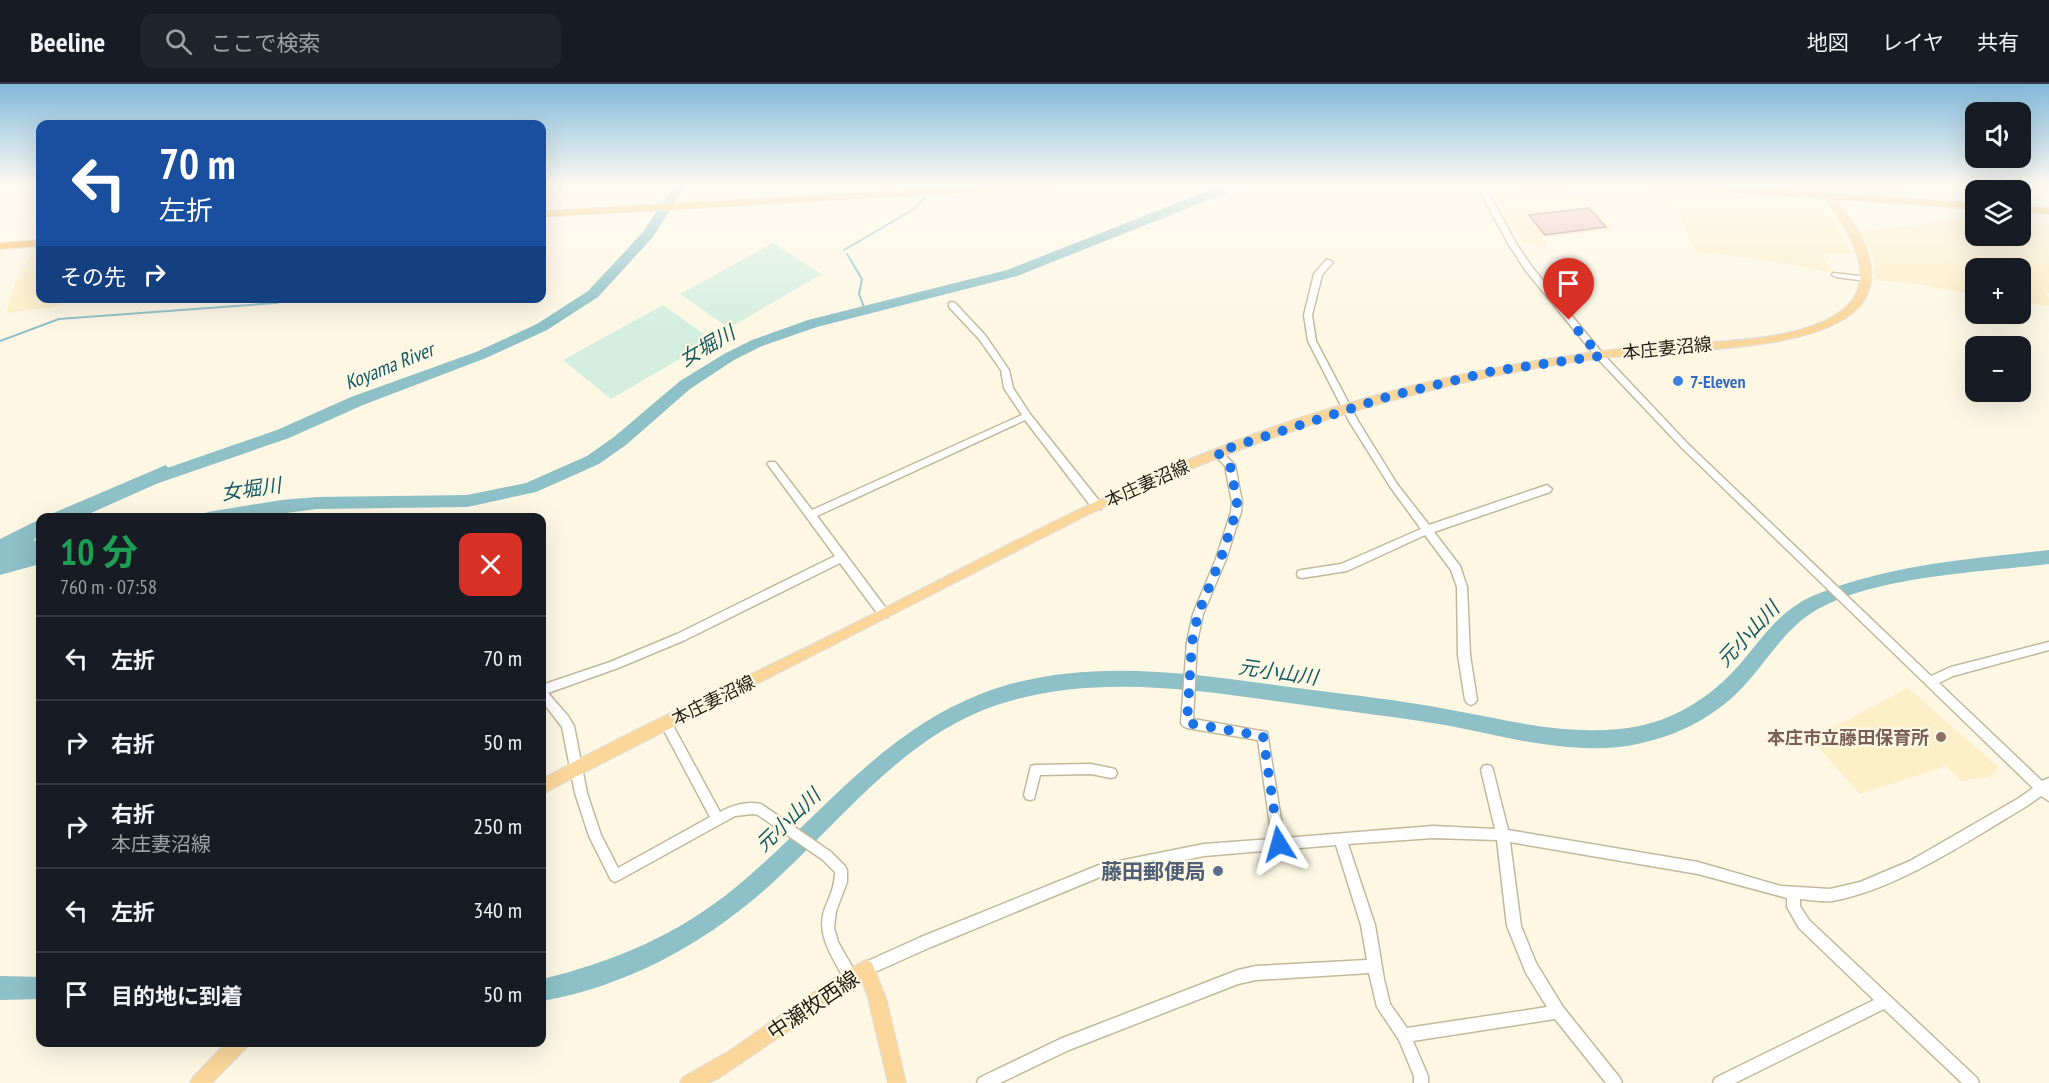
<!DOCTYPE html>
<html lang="ja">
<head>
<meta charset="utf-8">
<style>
  :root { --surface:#171b24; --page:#20242c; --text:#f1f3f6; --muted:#9ea1a6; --line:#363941 }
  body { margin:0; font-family:"PT Sans Narrow","Noto Sans JP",sans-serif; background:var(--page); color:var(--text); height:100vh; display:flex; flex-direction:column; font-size:22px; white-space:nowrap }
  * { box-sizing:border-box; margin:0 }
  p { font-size:20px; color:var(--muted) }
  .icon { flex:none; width:33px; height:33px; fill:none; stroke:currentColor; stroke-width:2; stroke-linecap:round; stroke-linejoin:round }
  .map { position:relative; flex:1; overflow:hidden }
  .panel { position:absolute; left:36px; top:429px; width:510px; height:534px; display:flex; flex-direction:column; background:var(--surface); border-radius:12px; box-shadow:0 6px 24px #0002 }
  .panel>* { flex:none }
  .guide { position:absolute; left:36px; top:36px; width:510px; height:183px; border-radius:12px; box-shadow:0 6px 24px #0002; background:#1a4fa0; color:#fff; overflow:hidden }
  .buttons { position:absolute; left:1965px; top:18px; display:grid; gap:12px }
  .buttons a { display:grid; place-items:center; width:66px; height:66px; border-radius:12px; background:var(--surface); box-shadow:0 6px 24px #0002; font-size:30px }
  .pin { position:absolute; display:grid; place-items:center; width:51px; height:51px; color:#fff; margin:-62px -26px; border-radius:50% 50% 50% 0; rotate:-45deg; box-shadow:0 0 6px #0007 }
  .pin .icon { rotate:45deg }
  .me { position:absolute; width:66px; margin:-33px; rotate:352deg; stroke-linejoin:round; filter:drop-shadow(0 0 4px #0008) }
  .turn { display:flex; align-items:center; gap:21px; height:126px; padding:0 24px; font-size:27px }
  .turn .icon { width:78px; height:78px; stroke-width:2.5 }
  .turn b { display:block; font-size:42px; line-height:51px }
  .then { display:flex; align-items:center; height:57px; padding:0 24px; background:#0003; gap:12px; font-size:22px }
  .round { display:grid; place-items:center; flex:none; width:63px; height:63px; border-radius:12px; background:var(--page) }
  .head { display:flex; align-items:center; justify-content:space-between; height:102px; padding:0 24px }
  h1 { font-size:36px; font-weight:700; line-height:45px; color:#1e9e55 }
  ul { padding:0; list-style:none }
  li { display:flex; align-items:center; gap:18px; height:84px; padding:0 24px; border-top:2px solid var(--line) }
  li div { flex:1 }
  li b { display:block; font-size:22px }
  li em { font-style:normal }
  header { display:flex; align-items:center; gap:36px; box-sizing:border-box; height:84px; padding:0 30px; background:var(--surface); border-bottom:2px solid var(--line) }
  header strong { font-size:28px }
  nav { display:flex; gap:33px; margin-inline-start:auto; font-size:21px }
  .search { width:420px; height:54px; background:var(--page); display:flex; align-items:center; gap:15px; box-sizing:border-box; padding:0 21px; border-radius:12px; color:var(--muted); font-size:22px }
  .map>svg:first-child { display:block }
  .built { fill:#fcefc7 }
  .green { fill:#d3eedf }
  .water { fill:#8dc0c7 }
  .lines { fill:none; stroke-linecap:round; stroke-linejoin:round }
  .stream { stroke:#8dc0c7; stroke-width:2 }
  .river { fill:#8dc0c7; fill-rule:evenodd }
  .building { fill:#e5b7b5; stroke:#9d7a78; stroke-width:1.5 }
  .minor-casing { stroke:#c3b99a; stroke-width:3 }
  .major-casing { stroke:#e0dfde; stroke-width:2 }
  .highway-casing { stroke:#e0dfde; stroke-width:2 }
  .minor { fill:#fff; fill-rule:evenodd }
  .major { fill:#fad69b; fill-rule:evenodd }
  .highway { fill:#f6bb59; fill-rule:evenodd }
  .route { stroke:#1a73e8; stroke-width:10; stroke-dasharray:0 18 }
  .shop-dot { fill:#3f7fe0; stroke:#fdf7e4; stroke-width:2 }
  .education-dot { fill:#8d6e63; stroke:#fdf7e4; stroke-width:2 }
  .service-dot { fill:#5c6f8a; stroke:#fdf7e4; stroke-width:2 }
  .labels { text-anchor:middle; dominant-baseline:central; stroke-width:4.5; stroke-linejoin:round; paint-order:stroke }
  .street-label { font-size:18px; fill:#211d11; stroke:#fdf7e4 }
  .shop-label { font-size:18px; font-weight:bold; fill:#366cbe; stroke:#fdf7e4; text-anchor:start }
  .education-label { font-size:18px; font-weight:bold; fill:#785e54; stroke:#fdf7e4; text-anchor:end }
  .water-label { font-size:20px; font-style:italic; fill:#145a63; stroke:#fdf7e4 }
  .near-service-label { font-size:21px; font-weight:bold; fill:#4e5e75; stroke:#fdf7e4; text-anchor:end }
  .near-street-label { font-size:21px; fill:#211d11; stroke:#fdf7e4 }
</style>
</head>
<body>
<header>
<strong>Beeline</strong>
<div class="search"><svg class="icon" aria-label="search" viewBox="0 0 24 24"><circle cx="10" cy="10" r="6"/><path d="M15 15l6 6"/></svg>ここで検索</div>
<nav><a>地図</a><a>レイヤ</a><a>共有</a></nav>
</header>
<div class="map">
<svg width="2049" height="999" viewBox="0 0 2049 999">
  <rect width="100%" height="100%" fill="#fdf7e4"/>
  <g class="built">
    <path d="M 1518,100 L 1562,100 L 1570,111 L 1583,114 L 1598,126 L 1613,145 L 1542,154 L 1546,163 L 1524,159 L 1493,107 L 1520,103 Z"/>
    <path d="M 1700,100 L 1810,100 L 1812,103 L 1809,106 Z"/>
    <path d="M 1830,100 L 1902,100 L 1911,113 L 1844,108 L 1832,104 Z"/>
    <path d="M 1973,100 L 2049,100 L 2049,107 L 1990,104 L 1988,101 Z"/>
    <path d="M 1662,104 L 1810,114 L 1825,122 L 1852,170 L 1820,170 L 1832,187 L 1829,188 L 1768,176 L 1699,168 L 1695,166 L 1682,135 Z"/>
    <path d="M 1957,135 L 1975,136 L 1976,152 L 2020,152 L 2021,140 L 2049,140 L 2049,209 L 2045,210 L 2049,214 L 2049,222 L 2021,218 L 2020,184 L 1976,184 L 1975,211 L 1917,200 L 1875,196 L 1874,175 L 1861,148 Z"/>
    <path d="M 40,162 L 40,214 L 64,215 L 56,223 L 6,229 L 15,200 L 34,163 Z"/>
    <path d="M 1908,604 L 1998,683 L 1991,693 L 1961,697 L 1946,682 L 1860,710 L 1811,655 Z"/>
  </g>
  <g class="green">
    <path d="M 773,159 L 822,190 L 729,244 L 680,210 Z"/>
    <path d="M 663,221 L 712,256 L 611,315 L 563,276 Z"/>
  </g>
  <g class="water">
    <path d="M 166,381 L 174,392 L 82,433 L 44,433 Z"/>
    <path d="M 40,435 L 40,452 L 34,455 L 35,457 L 40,456 L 40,480 L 0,491 L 0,455 Z"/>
  </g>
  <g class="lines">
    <g class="stream">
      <path d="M 844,166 L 914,125 L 925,113"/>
      <path d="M 847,170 L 862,195 L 859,210 L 865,226"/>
      <path d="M 0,257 L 59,235 L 276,219 L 296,214"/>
    </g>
    <g class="river">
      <path d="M 671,100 L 683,100 L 681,108 L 653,153 L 598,213 L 547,246 L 486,274 L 363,321 L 289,354 L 150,402 L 144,400 L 142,396 L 144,392 L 277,346 L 351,313 L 476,268 L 537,240 L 588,207 L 643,148 L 669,108 Z"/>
      <path d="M 1225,100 L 1242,100 L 1241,103 L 1017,192 L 817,243 L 762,262 L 734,276 L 690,305 L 626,361 L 599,380 L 536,408 L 467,423 L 317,425 L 249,434 L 200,434 L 202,430 L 208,428 L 281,416 L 317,413 L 467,411 L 526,399 L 587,372 L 614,353 L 680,297 L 724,270 L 752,256 L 808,236 L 1007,186 Z"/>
      <path d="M 2049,466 L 2049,480 C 1981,488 1871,492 1813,528 C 1786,545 1770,572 1750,595 C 1718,634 1669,657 1619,663 C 1560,669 1502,652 1445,641 C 1399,633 1351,628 1304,621 C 1203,607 1097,588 997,621 C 909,650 848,728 782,790 C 715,854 633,901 542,917 L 542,895 C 613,878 678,851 736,803 C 817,736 881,648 983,609 C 1086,570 1200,591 1305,605 C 1352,611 1399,616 1446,625 C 1503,635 1560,651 1619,645 C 1667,641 1709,616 1740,580 C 1758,559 1774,535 1798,520 C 1809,512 1823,508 1836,503 C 1905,479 1977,474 2049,466 Z"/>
      <path d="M 0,892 L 40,893 L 40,915 L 0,916 Z"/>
    </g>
  </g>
  <path class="building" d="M 1589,124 L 1606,143 L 1545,151 L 1529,131 Z"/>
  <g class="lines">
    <g class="minor-casing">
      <g id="minor">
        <path d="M 1476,100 L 1484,100 L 1517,161 L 1532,183 L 1603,270 L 1688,360 L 1931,592 L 1951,583 L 2049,558 L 2049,566 L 1953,592 L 1939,599 L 2042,697 L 2049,694 L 2049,717 L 2041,712 L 2027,722 C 1971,755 1897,806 1832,817 C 1822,818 1810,816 1800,815 L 1800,822 L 1809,836 L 1977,994 L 1979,999 L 1962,999 L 1884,925 L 1735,999 L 1713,999 L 1715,994 L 1874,916 L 1799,844 L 1787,823 L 1787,814 L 1698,790 L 1510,758 L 1521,842 L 1536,879 L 1563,923 L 1620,994 L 1622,999 L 1606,999 L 1555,935 L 1413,957 L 1428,992 L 1428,999 L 1414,999 L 1414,992 L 1399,956 L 1377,923 L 1369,889 L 1256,896 L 1238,900 L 1069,966 L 1000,999 L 977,999 L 979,994 L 1060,955 L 1238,886 L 1256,882 L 1367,876 L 1361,841 L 1336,761 L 1204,772 L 1100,793 L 931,863 L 866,892 L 861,890 L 859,885 L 861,880 L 921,853 L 1099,781 L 1204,760 L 1272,755 L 1258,656 L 1187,644 L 1183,642 L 1181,639 L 1187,558 L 1193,530 L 1216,475 L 1231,428 L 1232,418 L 1225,382 L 1212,368 L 1217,365 L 1220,366 L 1235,381 L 1242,418 L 1241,428 L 1226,475 L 1203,530 L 1197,558 L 1193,635 L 1267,648 L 1284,754 L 1433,742 L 1495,745 L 1481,686 L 1483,682 L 1487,681 L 1491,682 L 1493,686 L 1508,746 L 1698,778 L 1781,802 L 1830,805 L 1860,798 L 1910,777 L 2019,714 L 2033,704 L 1682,364 L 1597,274 L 1526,187 L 1509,161 ZM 1433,754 L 1497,756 L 1507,842 L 1526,889 L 1547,923 L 1407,944 L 1390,920 L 1384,895 L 1375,841 L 1348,760 Z"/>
        <path d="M 1326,176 L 1329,176 L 1333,178 L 1322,191 L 1312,231 L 1316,257 L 1358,337 L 1397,400 L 1429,441 L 1547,401 L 1552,405 L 1550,408 L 1434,448 L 1460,482 L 1467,503 L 1470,571 L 1477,616 L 1475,619 L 1471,621 L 1467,619 L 1465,616 L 1458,571 L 1457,503 L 1451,486 L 1425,451 L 1347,487 L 1302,494 L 1298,493 L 1297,490 L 1298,487 L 1302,486 L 1341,480 L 1421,445 L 1391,404 L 1349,337 L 1308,257 L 1304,231 L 1314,190 Z"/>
        <path d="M 1833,189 L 1867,193 L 1871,195 L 1867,197 L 1836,193 L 1832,191 Z"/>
        <path d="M 952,218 L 955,219 L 985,251 L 1009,286 L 1013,304 L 1030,330 L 1101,419 L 1102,422 L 1101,425 L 1093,425 L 1025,336 L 817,432 L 888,527 L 889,530 L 888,533 L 880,533 L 840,479 L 685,556 L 618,584 L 548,609 L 568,632 L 574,642 L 587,709 L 601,751 L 618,784 L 710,733 L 660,639 L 662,636 L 666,634 L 670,636 L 720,728 C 733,721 747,717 761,720 L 831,768 L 845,782 L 847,786 L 847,798 L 836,827 L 834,844 L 838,858 L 858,893 L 856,898 L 851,900 C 844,897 841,889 837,882 C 827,864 817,845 825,824 C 830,812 835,802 835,788 L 823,776 L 758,731 L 753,730 L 735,732 L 619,796 L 615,798 L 611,796 L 589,752 L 575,709 L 562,643 L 542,617 L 542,601 L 610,578 L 677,550 L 835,472 L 769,382 L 767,380 L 769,378 L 775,378 L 812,426 L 1022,331 L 1004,304 L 1001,286 L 979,255 L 949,223 L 949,219 Z"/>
        <path d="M 1091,680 L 1115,685 L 1117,689 L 1115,693 L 1111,694 L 1091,690 L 1040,691 L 1034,715 L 1030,716 L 1026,715 L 1024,711 L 1031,682 L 1035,681 Z"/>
      </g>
    </g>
    <g class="major-casing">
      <g id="major">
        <path d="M 1816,100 L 1826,100 C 1847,130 1887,176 1865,215 C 1833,268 1687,265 1631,271 C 1440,291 1260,349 1087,431 L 542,710 L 542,695 C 648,637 759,588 867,533 C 1014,458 1159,378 1318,328 C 1402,302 1487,283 1574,271 C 1602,267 1630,263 1659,261 C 1710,258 1798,258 1840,228 C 1888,194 1839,134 1816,100 Z"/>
        <path d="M 866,876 L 872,879 L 886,914 L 906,999 L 888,999 L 868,914 L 862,897 L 719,994 L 708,999 L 680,999 L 683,993 L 729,967 L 837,892 Z"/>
        <path d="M 227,958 L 249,958 L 246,964 L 212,999 L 190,999 L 193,993 Z"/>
      </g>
    </g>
    <g class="highway-casing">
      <g id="highway">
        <path d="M 1006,100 L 1065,100 L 1060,103 L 542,133 L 542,127 Z"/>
        <path d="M 1650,100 L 1700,100 L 1976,119 L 1976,125 L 1655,103 Z"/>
        <path d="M 2020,122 L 2049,124 L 2049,130 L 2020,128 Z"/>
        <path d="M 40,156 L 40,162 L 0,165 L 0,159 Z"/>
      </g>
    </g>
    <use href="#minor" class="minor"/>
    <use href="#major" class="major"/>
    <use href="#highway" class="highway"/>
  </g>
  <linearGradient id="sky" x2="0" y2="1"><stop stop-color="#83b9db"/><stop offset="0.42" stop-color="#fefbf3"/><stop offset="1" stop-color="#fefbf3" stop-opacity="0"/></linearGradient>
  <rect width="2049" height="240" fill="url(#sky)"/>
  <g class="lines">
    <path class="route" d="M 1279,760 L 1263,652 L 1187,639 L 1192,558 L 1198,530 L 1221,474 L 1236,428 L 1237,418 L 1230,381 L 1217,368 L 1390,312 L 1493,287 L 1600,272 L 1569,236"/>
  </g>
  <circle class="shop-dot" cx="1678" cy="297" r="6"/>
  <circle class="education-dot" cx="1941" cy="653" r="6"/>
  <circle class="service-dot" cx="1218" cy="787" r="6"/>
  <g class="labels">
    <g class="street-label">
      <text transform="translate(1667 264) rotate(-6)">本庄妻沼線</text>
      <text transform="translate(1147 399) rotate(-24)">本庄妻沼線</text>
      <text transform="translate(713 616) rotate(-26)">本庄妻沼線</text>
    </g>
    <g class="shop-label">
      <text x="1690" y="297">7-Eleven</text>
    </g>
    <g class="education-label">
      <text x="1929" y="653">本庄市立藤田保育所</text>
    </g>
    <g class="water-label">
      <text transform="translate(707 262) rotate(-30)">女堀川</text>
      <text transform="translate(389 282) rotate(-22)">Koyama River</text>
      <text transform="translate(251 405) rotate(-8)">女堀川</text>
      <text transform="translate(1748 550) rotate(-47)">元小山川</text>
      <text transform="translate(1278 588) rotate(8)">元小山川</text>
      <text transform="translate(788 736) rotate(-44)">元小山川</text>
    </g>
    <g class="near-service-label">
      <text x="1206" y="787">藤田郵便局</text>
    </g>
    <g class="near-street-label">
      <text transform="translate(813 921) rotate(-34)">中瀬牧西線</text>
    </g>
  </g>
</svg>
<div class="buttons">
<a><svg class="icon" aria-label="sound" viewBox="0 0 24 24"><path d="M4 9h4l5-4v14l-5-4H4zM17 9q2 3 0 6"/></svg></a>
<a><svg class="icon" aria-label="layers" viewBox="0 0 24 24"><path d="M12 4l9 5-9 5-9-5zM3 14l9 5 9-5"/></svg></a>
<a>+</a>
<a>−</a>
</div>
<div class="pin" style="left:1569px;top:236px;background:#d93025"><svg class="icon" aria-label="arrive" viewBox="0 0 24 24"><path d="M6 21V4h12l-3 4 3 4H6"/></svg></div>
<svg class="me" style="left:1279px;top:760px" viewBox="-20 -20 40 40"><path d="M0-17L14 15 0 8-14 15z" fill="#1a73e8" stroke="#fff" stroke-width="4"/></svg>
<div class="guide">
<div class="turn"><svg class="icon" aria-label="left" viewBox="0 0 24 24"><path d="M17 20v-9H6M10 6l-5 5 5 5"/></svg><div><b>70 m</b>左折</div></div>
<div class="then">その先<svg class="icon" aria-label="right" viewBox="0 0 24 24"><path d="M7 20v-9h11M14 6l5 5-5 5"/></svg></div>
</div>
<section class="panel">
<div class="head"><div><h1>10 分</h1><p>760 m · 07:58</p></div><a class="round" style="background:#d93025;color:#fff"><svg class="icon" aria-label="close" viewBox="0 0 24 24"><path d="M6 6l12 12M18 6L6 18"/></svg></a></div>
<ul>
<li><svg class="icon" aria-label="left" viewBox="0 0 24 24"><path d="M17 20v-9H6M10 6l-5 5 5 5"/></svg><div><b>左折</b></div><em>70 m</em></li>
<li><svg class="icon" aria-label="right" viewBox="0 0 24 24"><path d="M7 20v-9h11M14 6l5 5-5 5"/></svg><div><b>右折</b></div><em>50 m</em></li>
<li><svg class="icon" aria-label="right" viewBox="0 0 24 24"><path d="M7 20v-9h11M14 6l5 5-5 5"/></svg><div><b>右折</b><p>本庄妻沼線</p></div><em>250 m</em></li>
<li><svg class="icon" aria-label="left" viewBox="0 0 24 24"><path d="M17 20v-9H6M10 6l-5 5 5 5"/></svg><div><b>左折</b></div><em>340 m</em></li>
<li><svg class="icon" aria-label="arrive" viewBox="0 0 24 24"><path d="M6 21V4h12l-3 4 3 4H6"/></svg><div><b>目的地に到着</b></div><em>50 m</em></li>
</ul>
</section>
</div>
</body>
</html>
